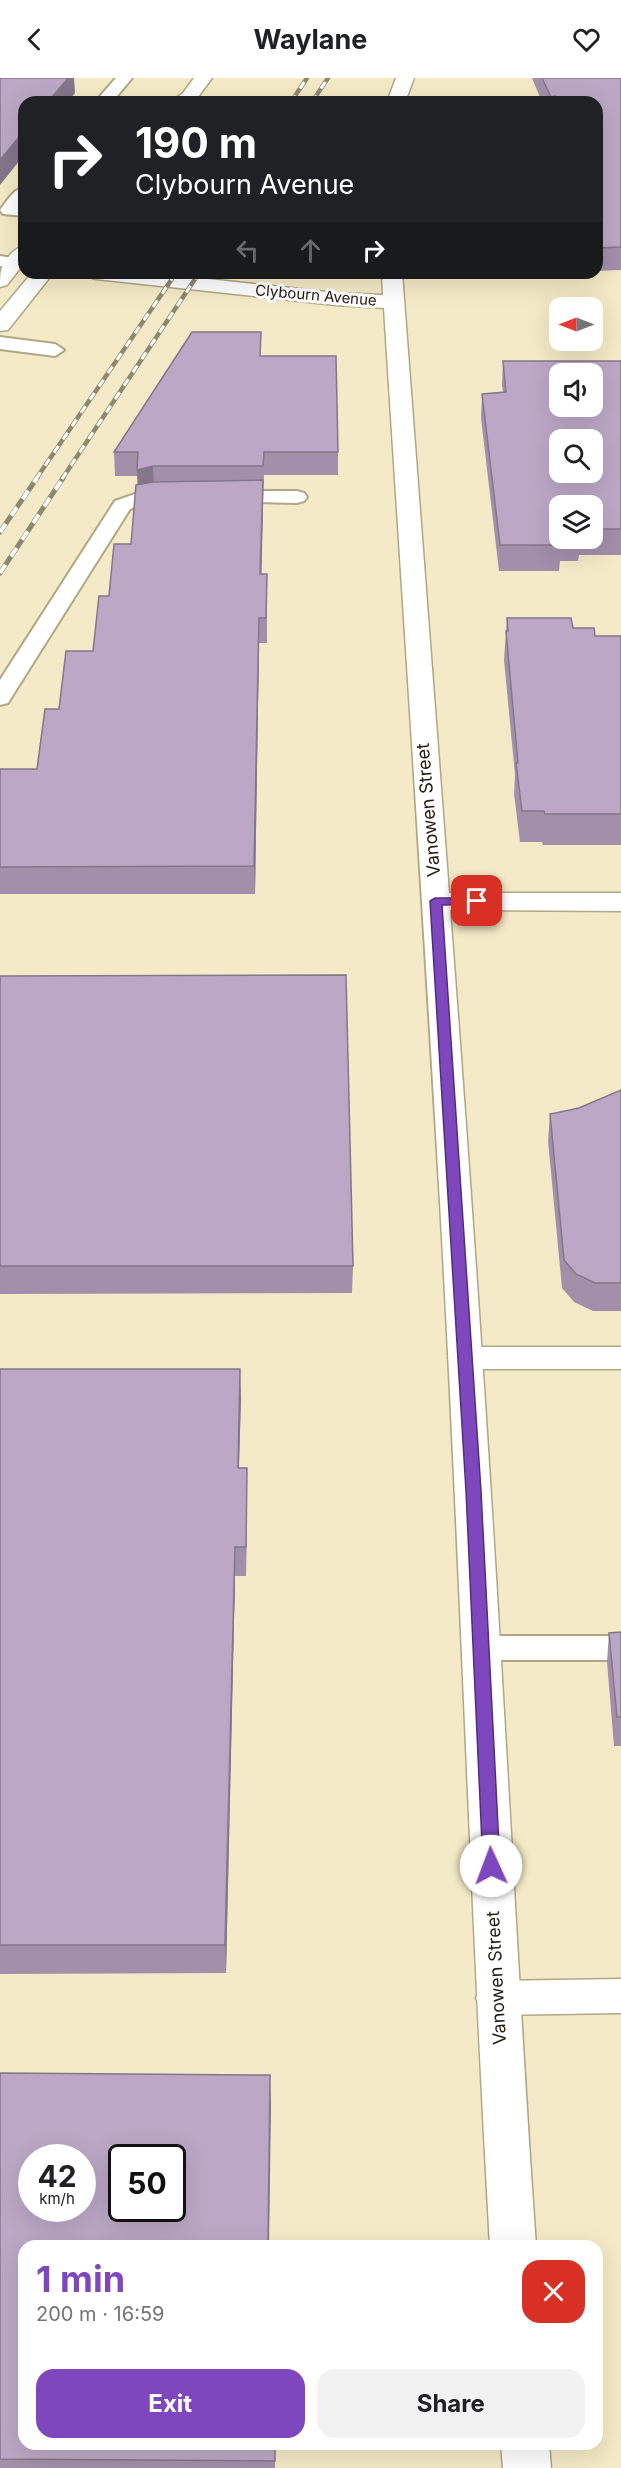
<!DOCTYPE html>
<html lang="en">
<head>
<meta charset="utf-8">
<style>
  :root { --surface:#fff; --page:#f2f2f2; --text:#202124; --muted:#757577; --accent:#7f47bd }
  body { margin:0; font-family:Inter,sans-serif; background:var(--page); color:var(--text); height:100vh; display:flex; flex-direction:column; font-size:22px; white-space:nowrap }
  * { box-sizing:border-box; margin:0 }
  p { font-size:20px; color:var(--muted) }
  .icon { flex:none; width:33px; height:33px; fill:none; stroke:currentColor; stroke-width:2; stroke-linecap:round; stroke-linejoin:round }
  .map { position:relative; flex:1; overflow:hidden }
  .side { position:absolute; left:18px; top:2162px; width:585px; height:210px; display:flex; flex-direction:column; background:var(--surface); border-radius:18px; box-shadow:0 6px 24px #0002 }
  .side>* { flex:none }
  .top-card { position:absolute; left:18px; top:18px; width:585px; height:183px; border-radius:18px; box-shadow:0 6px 24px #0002; background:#202124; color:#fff; overflow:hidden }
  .needle { width:39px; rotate:270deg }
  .buttons { position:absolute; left:549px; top:219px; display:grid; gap:12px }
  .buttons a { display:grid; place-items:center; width:54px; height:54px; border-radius:12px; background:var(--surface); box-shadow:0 6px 24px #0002; font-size:30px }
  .speed { position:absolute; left:18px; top:2066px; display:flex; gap:12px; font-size:30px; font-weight:700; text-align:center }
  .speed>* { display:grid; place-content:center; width:78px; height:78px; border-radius:50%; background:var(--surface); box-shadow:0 6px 24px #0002; line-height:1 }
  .speed small { font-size:15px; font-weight:400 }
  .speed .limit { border:3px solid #111; border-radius:9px; background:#fff; color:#111 }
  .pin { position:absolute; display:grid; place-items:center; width:51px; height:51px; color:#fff; margin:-26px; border-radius:12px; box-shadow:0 3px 9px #0006 }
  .me { position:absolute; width:66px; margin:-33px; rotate:358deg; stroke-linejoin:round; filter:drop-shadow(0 0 4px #0008) }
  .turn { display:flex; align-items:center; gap:21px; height:126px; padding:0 18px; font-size:27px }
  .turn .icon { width:78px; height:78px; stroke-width:2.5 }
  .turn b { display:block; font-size:42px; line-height:51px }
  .lanes { display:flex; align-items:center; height:57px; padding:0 18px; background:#0003; justify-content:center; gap:30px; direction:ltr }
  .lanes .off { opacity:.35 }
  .round { display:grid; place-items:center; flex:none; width:63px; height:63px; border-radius:18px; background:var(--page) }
  .headline { display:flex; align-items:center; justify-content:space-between; height:102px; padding:0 18px }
  h1 { font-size:36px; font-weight:700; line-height:45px; color:var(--accent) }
  .primary-button { display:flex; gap:12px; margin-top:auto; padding:12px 18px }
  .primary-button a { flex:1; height:69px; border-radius:18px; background:var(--accent); color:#fff; font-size:24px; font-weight:700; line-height:69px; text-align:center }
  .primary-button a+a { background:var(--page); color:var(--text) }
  header { display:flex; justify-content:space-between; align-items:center; height:78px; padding:0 18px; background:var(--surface); font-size:27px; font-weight:700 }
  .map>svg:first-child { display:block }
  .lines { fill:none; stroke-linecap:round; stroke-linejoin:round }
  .lane-casing { stroke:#b0a785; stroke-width:4 }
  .street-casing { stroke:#b0a785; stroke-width:3 }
  .secondary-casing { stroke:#b0a785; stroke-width:3 }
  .lane { fill:#fff; fill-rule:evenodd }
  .street { fill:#fff; fill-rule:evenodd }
  .secondary { fill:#fff; fill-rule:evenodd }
  .rail-far1-casing { stroke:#8f8870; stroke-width:4.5 }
  .rail-casing { stroke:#8f8870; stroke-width:5 }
  .rail-far1 { stroke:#fff; stroke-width:3; stroke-dasharray:8; stroke-linecap:butt }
  .rail { stroke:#fff; stroke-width:4; stroke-dasharray:10; stroke-linecap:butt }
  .wall { fill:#a290aa; fill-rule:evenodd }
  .shaded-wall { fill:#84768b }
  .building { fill:#bca8c6; stroke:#84768b; stroke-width:1.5; fill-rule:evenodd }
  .route { fill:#7f47bd; stroke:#532e7b; stroke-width:1.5 }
  .labels { text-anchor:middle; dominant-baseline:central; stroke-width:6; stroke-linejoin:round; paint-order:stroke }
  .far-street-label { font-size:15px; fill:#201c10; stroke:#fff }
  .street-label { font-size:18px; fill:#201c10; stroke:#fff }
</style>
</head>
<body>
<header><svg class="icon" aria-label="back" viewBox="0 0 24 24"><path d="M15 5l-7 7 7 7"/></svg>Waylane<svg class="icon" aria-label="heart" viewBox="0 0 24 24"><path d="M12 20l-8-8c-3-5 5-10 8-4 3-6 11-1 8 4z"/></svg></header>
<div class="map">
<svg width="621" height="2390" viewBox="0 0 621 2390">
  <rect width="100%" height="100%" fill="#f4eac7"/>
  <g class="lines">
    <g class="lane-casing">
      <g id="lane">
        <path d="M 116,0 L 132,0 L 112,24 L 95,24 Z"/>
        <path d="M 24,109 L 22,128 L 24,128 L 24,138 L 3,136 L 0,132 C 6,124 14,111 24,109 Z"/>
        <path d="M 0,178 L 20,181 L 23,185 L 14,190 L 0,188 Z"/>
        <path d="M 0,259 L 55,266 L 64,272 L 55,278 L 0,271 Z"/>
        <path d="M 225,413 L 297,413 L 304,415 L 307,419 L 304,423 L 297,425 L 218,423 L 215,419 L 218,415 Z"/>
        <path d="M 172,414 L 179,416 L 182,420 L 179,424 L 141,427 L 130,431 L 11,620 L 8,625 L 0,627 L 0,602 L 115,423 L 138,415 Z"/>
        <path d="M 481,1558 L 621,1558 L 621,1582 L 481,1582 L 470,1578 L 465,1570 L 470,1562 Z"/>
      </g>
    </g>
    <g class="street-casing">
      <g id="street">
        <path d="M 14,179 L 21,181 L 24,185 L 7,207 L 0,209 C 0,195 0,183 14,179 Z"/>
        <path d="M 32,195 L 53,195 L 8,252 L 0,253 L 0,233 Z"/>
        <path d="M 465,1269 L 621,1269 L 621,1291 L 465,1291 L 453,1288 L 448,1280 L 453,1272 Z"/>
        <path d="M 621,1901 L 621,1935 L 497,1937 L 482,1932 L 476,1920 L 482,1908 L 497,1903 Z"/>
      </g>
    </g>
    <g class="secondary-casing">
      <g id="secondary">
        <path d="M 194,0 L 212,0 L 195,23 L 171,24 L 183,15 Z"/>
        <path d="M 396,0 L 414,0 L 405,24 L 387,24 Z"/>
        <path d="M 24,168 L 24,186 L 14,191 L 7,189 L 4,185 C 9,177 15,170 24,168 Z"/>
        <path d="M 86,195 L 153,195 L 336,215 L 383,217 L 382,195 L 402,195 L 449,815 L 621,815 L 621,833 L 450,832 C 470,1093 488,1355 503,1617 C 514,1801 523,1984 536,2168 L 490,2168 C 470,1820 460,1473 440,1125 C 423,827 403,528 384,230 L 336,227 L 96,201 L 89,199 Z"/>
        <path d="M 501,2366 L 549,2366 L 551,2390 L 503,2390 Z"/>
      </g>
    </g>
    <use href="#lane" class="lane"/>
    <use href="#street" class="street"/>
    <use href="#secondary" class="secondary"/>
    <g class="rail-far1-casing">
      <g id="rail-far1">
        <path d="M 291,24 L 307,0"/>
        <path d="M 312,24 L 328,0"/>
        <path d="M 36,401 L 176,195"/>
        <path d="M 62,401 L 199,195"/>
      </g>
    </g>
    <g class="rail-casing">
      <g id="rail">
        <path d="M 0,454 L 37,400"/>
        <path d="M 0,495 L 63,400"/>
      </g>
    </g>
    <use href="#rail-far1" class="rail-far1"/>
    <use href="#rail" class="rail"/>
  </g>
  <g class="wall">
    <path d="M 532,0 L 621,0 L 621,192 L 597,193 L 597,24 L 542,24 Z"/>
    <path d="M 523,195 L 563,195 L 524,197 Z"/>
    <path d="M 261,278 L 338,374 L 338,397 L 264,397 L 261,496 L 267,496 L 267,565 L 259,565 L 255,816 L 0,816 L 0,691 L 37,691 L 59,631 L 93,573 L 109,518 L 131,466 L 138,407 L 137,398 L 115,398 L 114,374 Z"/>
    <path d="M 503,283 L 621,283 L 621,477 L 579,477 L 578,483 L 560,483 L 559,493 L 499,493 L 481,340 L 482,316 L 503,314 L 502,307 ZM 560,428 L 592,428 L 592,460 L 560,460 Z"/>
    <path d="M 507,540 L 573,550 L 595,558 L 621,558 L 621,767 L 543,767 L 542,764 L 520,764 L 514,716 L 515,697 L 504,582 Z"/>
    <path d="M 0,898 L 353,1188 L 352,1215 L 0,1216 Z"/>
    <path d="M 621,1012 L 621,1233 L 593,1233 L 574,1224 L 562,1210 L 548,1063 L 550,1036 L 579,1030 Z"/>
    <path d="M 0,1291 L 241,1319 L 239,1390 L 247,1390 L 246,1498 L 235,1498 L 226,1895 L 0,1896 Z"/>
    <path d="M 621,1554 L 621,1668 L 614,1668 L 607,1584 L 609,1555 Z"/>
    <path d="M 0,1995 L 271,2028 L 24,2168 L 275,2366 L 275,2390 L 0,2390 Z"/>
  </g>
  <g class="shaded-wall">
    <path d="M 68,0 L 74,0 L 75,15 L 68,24 L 48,24 Z"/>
    <path d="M 24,53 L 24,77 L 0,107 L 0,82 Z"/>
    <path d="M 153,388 L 154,412 L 138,415 L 137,392 Z"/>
    <path d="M 263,402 L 263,426 L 261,522 L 260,496 Z"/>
    <path d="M 259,540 L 259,565 L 255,816 L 254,788 Z"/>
    <path d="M 240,1291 L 241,1319 L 238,1418 L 238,1390 Z"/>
    <path d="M 247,1390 L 247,1418 L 246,1498 L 246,1469 Z"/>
    <path d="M 235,1469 L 235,1498 L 226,1895 L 225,1867 Z"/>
    <path d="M 270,1997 L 271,2028 L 269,2168 L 268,2168 Z"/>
  </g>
  <g class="building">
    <path d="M 0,0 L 68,0 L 48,24 L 24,24 L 24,53 L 0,82 Z"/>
    <path d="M 542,0 L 621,0 L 621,169 L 597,170 L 597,24 L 558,24 L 555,18 L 551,19 Z"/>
    <path d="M 192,254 L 261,254 L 260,278 L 336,278 L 338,374 L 264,374 L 263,388 L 153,388 L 137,392 L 138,374 L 114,374 Z"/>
    <path d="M 503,283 L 621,283 L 621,451 L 592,451 L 592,428 L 560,428 L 560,460 L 561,467 L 500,467 L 482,316 L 506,314 ZM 560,296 L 592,296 L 592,328 L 560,328 ZM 560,362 L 592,362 L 592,394 L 560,394 Z"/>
    <path d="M 263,402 L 260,496 L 267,496 L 266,540 L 259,540 L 254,788 L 0,789 L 0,691 L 37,691 L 45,631 L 59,631 L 66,573 L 93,573 L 99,518 L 109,518 L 114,466 L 131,466 L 136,407 L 153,404 Z"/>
    <path d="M 507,540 L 571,540 L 573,550 L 594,550 L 595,558 L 621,558 L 621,736 L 545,736 L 544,733 L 522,733 L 516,685 L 518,685 L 506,553 L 508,553 Z"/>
    <path d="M 346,897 L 353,1188 L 0,1188 L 0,898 Z"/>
    <path d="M 621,1012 L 621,1205 L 595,1205 L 576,1196 L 564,1182 L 550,1036 L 579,1030 Z"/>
    <path d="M 0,1291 L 240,1291 L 238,1390 L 247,1390 L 246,1469 L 235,1469 L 225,1867 L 0,1867 Z"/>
    <path d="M 621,1554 L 621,1639 L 617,1639 L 609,1555 Z"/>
    <path d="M 0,1995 L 270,1997 L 268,2168 L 24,2168 L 24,2366 L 275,2366 L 275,2383 L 0,2381 ZM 32,2079 L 82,2079 L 82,2130 L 32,2130 ZM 122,2079 L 172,2079 L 172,2130 L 122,2130 Z"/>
  </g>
  <path class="route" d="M 477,820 L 481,821 L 481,826 L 442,827 L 481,1413 L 500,1788 L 497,1792 L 485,1792 L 483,1788 L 466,1413 L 430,823 L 435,820 Z"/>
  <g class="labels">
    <g class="far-street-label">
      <text transform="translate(316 217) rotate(5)">Clybourn Avenue</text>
    </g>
    <g class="street-label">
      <text transform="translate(428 732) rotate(-95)">Vanowen Street</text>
      <text transform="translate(496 1900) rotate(-93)">Vanowen Street</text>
    </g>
  </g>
</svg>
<div class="buttons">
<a><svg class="needle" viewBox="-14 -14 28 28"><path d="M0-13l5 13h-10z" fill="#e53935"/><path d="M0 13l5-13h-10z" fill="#757577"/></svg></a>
<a><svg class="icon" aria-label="sound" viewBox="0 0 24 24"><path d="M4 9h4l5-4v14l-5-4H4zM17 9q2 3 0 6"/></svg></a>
<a><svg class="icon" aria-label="search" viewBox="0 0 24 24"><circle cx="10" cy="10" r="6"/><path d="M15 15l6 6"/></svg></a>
<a><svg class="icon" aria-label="layers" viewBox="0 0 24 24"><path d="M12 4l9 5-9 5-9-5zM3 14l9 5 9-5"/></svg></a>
</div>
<div class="speed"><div>42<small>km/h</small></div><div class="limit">50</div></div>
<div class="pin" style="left:477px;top:823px;background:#d93025"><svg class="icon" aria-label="arrive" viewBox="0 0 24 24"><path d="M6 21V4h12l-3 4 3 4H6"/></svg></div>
<svg class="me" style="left:491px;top:1788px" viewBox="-20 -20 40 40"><circle r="19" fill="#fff"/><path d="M0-13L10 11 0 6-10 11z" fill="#7f47bd"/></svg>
<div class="top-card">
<div class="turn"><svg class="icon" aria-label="right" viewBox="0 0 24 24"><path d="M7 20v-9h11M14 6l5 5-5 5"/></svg><div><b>190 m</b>Clybourn Avenue</div></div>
<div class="lanes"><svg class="icon off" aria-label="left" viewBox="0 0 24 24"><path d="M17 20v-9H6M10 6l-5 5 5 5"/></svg><svg class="icon off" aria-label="ahead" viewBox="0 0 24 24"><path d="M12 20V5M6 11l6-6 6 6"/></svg><svg class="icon" aria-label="right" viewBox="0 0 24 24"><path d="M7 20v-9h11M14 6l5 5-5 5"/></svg></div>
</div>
<section class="side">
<div class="headline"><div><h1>1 min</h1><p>200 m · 16:59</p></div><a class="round" style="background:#d93025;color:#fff"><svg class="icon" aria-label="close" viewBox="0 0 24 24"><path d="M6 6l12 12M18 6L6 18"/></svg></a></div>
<div class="primary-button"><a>Exit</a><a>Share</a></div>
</section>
</div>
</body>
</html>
